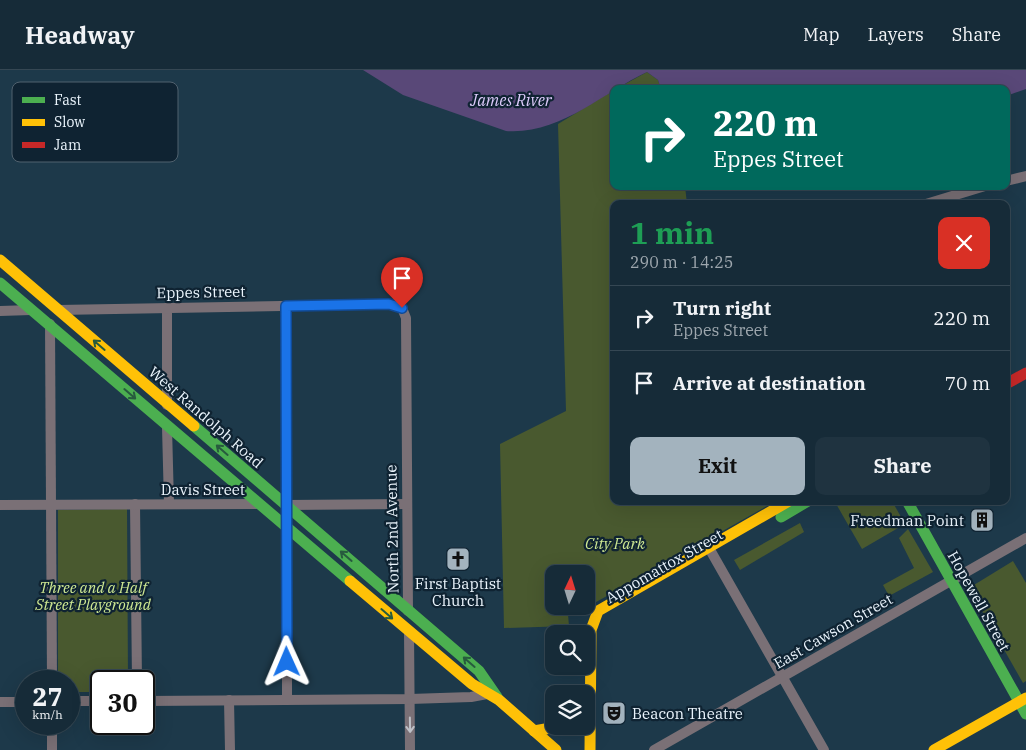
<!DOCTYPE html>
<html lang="en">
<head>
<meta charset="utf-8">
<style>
  :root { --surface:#162b38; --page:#1f3340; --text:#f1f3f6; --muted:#9ea7ae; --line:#354753; --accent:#a3b3be }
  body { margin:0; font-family:"IBM Plex Serif",serif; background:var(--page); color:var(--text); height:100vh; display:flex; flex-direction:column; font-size:19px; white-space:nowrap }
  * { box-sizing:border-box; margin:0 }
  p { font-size:16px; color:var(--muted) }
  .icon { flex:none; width:28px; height:28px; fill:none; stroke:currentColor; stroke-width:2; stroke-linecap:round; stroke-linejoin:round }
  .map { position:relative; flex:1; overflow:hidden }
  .details { position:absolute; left:610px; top:130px; width:400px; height:305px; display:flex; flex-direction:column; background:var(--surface); border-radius:10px; box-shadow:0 5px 20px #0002,0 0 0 1px var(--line) }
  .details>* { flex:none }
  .top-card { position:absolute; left:610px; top:15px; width:400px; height:105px; border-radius:10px; box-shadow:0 5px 20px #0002,0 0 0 1px var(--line); background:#00695c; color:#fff; overflow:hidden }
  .needle { width:32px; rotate:4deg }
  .controls { position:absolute; left:545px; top:495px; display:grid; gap:10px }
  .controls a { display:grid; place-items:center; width:50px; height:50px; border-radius:10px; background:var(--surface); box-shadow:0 5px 20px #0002,0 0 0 1px var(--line); font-size:25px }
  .speed { position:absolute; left:15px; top:600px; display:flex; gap:10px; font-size:25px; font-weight:700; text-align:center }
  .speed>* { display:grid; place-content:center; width:65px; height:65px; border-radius:50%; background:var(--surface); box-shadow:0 5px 20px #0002,0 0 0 1px var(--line); line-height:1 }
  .speed small { font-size:12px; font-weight:400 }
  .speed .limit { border:2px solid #111; border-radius:8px; background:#fff; color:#111 }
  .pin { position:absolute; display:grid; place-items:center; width:42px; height:42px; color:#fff; margin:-51px -21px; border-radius:50% 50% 50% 0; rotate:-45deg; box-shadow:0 0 5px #0007 }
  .pin .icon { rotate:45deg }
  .me { position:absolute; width:55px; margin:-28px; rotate:359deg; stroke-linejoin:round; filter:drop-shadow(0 0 4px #0008) }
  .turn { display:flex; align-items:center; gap:18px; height:105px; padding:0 20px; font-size:22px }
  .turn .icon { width:65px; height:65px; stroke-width:2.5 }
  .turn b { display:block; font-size:35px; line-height:42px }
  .round { display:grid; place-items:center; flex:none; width:52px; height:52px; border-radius:10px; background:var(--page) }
  .overview { display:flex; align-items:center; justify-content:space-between; height:85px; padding:0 20px }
  h1 { font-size:30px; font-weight:800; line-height:38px; color:#1e9e55 }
  .button { display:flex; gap:10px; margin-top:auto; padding:10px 20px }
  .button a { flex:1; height:58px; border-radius:10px; background:var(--accent); color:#111; font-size:20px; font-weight:800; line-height:58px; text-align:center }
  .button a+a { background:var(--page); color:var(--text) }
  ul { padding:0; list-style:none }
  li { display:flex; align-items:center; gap:15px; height:65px; padding:0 20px; border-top:1px solid var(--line) }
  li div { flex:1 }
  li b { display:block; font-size:19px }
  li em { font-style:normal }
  header { display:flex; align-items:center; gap:30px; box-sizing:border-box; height:70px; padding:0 25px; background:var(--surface); border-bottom:1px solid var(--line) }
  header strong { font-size:24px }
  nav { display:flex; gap:28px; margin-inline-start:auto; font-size:18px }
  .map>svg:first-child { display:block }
  .green { fill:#49592f; fill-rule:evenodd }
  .water { fill:#594878 }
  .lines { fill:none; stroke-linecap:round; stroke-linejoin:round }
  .street { stroke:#7a7076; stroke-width:10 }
  .fast { stroke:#4caf50; stroke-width:11 }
  .slow { stroke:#ffc107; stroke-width:11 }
  .jam { stroke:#c62828; stroke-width:11 }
  .oneway { stroke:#275b3e }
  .oneway2 { stroke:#bec0c7 }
  .route-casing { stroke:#114b97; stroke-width:12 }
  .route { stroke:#1a73e8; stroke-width:9 }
  .labels { text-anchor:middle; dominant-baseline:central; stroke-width:4.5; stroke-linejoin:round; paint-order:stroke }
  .street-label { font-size:15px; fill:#ebf5fd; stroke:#0f2332 }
  .poi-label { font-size:15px; fill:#ebf5fd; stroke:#0f2332; text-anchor:end }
  .park-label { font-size:15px; font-style:italic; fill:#cfe993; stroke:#0f2332 }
  .water-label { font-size:16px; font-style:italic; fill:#dccafa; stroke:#0f2332 }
  .key { fill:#0f2332; stroke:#51626f; stroke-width:1 }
  .key-label { font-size:14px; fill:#ebf5fd }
</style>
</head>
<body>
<header>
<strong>Headway</strong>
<nav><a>Map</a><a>Layers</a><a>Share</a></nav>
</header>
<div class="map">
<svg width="1026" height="680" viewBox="0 0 1026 680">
  <rect width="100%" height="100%" fill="#1d394a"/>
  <g class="green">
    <path d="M 647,2 L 658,10 L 661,19 L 616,19 Z"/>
    <path d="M 614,20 L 614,116 L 685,116 L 687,134 L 614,134 L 614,431 L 776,431 L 573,545 L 572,540 L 568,544 L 569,556 L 504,558 L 500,374 L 566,341 L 558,54 ZM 554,504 L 586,504 L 586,536 L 554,536 Z"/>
    <path d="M 837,431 L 892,431 L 905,454 L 862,479 L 835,432 Z"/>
    <path d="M 127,439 L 128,611 L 101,611 L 101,622 L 69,622 L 69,611 L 58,611 L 58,440 Z"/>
    <path d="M 800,453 L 804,462 L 740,500 L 734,490 Z"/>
    <path d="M 908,459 L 933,502 L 889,526 L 883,515 L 914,498 L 899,468 Z"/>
    <path d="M 1013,491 L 1026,513 L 1026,611 L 1023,613 L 969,518 Z"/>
  </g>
  <path class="water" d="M 363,0 L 1026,0 L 1026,19 L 1006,26 L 1006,19 L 661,19 L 658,10 L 647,2 C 602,23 560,65 506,61 L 403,25 Z"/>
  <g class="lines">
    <g class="street">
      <path d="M 1006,111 L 1026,106"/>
      <path d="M 926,134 L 985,116"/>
      <path d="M 286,236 L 286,435"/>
      <path d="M 167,238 L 167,335"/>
      <path d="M 58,240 L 389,234 L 402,238 L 406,248 L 408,541"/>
      <path d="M 0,241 L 31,240"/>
      <path d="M 50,254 L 52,611"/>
      <path d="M 167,357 L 169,434"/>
      <path d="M 135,434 L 137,611"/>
      <path d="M 0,435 L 256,434"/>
      <path d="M 286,435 L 407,434"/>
      <path d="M 287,457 L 287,630"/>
      <path d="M 709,478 L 824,680"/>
      <path d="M 409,561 L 410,680"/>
      <path d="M 229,630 L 230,680"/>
      <path d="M 69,631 L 101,631"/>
      <path d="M 144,631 L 410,629 L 471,627 L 487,624"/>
      <path d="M 0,632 L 26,632"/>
      <path d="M 52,654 L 52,680"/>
      <path d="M 654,680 L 1026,468"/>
    </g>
    <g class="fast">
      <path d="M 0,213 L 350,511"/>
      <path d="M 194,356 L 479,601 L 497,627"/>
      <path d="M 907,431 L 1026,644"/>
      <path d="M 781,447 L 808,431"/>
    </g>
    <g class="slow">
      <path d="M 0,190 L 194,356"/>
      <path d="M 350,511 L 472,614 L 499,630 L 556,680"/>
      <path d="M 586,642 L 590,639"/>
      <path d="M 534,661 L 562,656"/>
      <path d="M 590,680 L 591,560 L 598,541 L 789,431"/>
      <path d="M 934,680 L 1026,628"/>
    </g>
    <path class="jam" d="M 1006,314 L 1026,303"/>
  </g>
  <defs><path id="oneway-shaft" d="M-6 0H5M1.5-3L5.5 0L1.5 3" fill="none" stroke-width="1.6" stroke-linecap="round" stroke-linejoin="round" transform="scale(1.25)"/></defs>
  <g class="oneway">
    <use href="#oneway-shaft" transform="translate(99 275) rotate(-139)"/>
    <use href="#oneway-shaft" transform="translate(130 324) rotate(41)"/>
    <use href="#oneway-shaft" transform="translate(222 380) rotate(-139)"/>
    <use href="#oneway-shaft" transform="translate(346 486) rotate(-139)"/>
    <use href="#oneway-shaft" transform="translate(387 544) rotate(41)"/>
    <use href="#oneway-shaft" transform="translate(469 592) rotate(-139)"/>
  </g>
  <use class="oneway2" href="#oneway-shaft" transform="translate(410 655) rotate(89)"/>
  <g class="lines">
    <g class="route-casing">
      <path id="route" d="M 287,592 L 286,236 L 389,234 L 402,238"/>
    </g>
    <use href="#route" class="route"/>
  </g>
  <defs>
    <g id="building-square" transform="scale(1.25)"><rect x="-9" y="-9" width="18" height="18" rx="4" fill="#a3b3be" stroke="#0f2332"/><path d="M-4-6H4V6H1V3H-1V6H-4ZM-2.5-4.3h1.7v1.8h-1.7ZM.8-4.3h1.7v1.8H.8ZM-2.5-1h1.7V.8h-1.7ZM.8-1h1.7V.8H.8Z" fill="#111"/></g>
    <g id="church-square" transform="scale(1.25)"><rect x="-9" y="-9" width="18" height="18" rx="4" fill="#a3b3be" stroke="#0f2332"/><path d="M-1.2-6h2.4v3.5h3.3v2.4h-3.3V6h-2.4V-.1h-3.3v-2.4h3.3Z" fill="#111"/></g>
    <g id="theatre-square" transform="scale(1.25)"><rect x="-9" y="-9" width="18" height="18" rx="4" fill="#a3b3be" stroke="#0f2332"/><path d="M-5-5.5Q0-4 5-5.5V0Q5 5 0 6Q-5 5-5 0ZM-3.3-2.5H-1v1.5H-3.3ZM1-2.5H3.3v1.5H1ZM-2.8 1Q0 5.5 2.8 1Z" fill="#111"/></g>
  </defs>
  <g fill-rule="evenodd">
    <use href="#building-square" x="982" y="450"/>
    <use href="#church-square" x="458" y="489"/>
    <use href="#theatre-square" x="614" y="643"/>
  </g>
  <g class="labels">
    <g class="street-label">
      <text transform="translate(201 222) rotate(-1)">Eppes Street</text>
      <text transform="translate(206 347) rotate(41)">West Randolph Road</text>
      <text x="203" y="419">Davis Street</text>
      <text transform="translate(392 459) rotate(-91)">North 2nd Avenue</text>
      <text transform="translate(664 496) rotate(-30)">Appomattox Street</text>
      <text transform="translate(979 531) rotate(61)">Hopewell Street</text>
      <text transform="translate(833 561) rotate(-30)">East Cawson Street</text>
    </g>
    <g class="poi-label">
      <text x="964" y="450">Freedman Point</text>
      <text x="458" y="513" text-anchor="middle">First Baptist<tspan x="458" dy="17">Church</tspan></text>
      <text x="632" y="643" text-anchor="start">Beacon Theatre</text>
    </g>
    <g class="park-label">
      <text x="615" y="473">City Park</text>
      <text x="93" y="517">Three and a Half<tspan x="93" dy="17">Street Playground</tspan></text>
    </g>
    <g class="water-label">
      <text x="511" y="30">James River</text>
    </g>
  </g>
  <rect x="12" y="12" width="166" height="80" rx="8" class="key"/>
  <rect x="22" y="27" width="23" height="6" fill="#4caf50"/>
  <rect x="22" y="49" width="23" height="7" fill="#ffc107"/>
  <rect x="22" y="72" width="23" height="6" fill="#c62828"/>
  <g class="key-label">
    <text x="54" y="35">Fast</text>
    <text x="54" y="57">Slow</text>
    <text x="54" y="80">Jam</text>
  </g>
</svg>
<div class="controls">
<a><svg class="needle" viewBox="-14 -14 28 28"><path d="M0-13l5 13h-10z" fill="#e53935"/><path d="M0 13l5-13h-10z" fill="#9ea7ae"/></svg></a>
<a><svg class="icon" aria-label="search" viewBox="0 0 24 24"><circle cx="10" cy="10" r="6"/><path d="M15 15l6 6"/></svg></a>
<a><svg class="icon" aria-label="layers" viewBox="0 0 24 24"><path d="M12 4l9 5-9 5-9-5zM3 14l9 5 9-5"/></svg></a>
</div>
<div class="speed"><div>27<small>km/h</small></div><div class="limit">30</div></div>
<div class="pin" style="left:402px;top:238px;background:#d93025"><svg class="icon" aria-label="arrive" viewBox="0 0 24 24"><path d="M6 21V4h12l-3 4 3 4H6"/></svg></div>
<svg class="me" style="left:287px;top:592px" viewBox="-20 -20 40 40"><path d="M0-17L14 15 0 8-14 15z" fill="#1a73e8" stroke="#fff" stroke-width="4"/></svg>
<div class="top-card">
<div class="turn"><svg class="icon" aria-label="right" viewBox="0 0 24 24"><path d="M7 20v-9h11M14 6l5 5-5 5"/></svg><div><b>220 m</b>Eppes Street</div></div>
</div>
<section class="details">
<div class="overview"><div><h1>1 min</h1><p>290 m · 14:25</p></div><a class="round" style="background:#d93025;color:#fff"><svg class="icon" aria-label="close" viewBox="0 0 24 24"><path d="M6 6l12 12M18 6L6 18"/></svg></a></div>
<ul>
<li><svg class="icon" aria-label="right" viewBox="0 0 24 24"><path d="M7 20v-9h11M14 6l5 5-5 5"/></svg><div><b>Turn right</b><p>Eppes Street</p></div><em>220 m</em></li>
<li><svg class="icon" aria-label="arrive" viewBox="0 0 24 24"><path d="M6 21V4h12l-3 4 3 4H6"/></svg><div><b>Arrive at destination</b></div><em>70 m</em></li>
</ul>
<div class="button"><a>Exit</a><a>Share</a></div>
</section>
</div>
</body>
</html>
